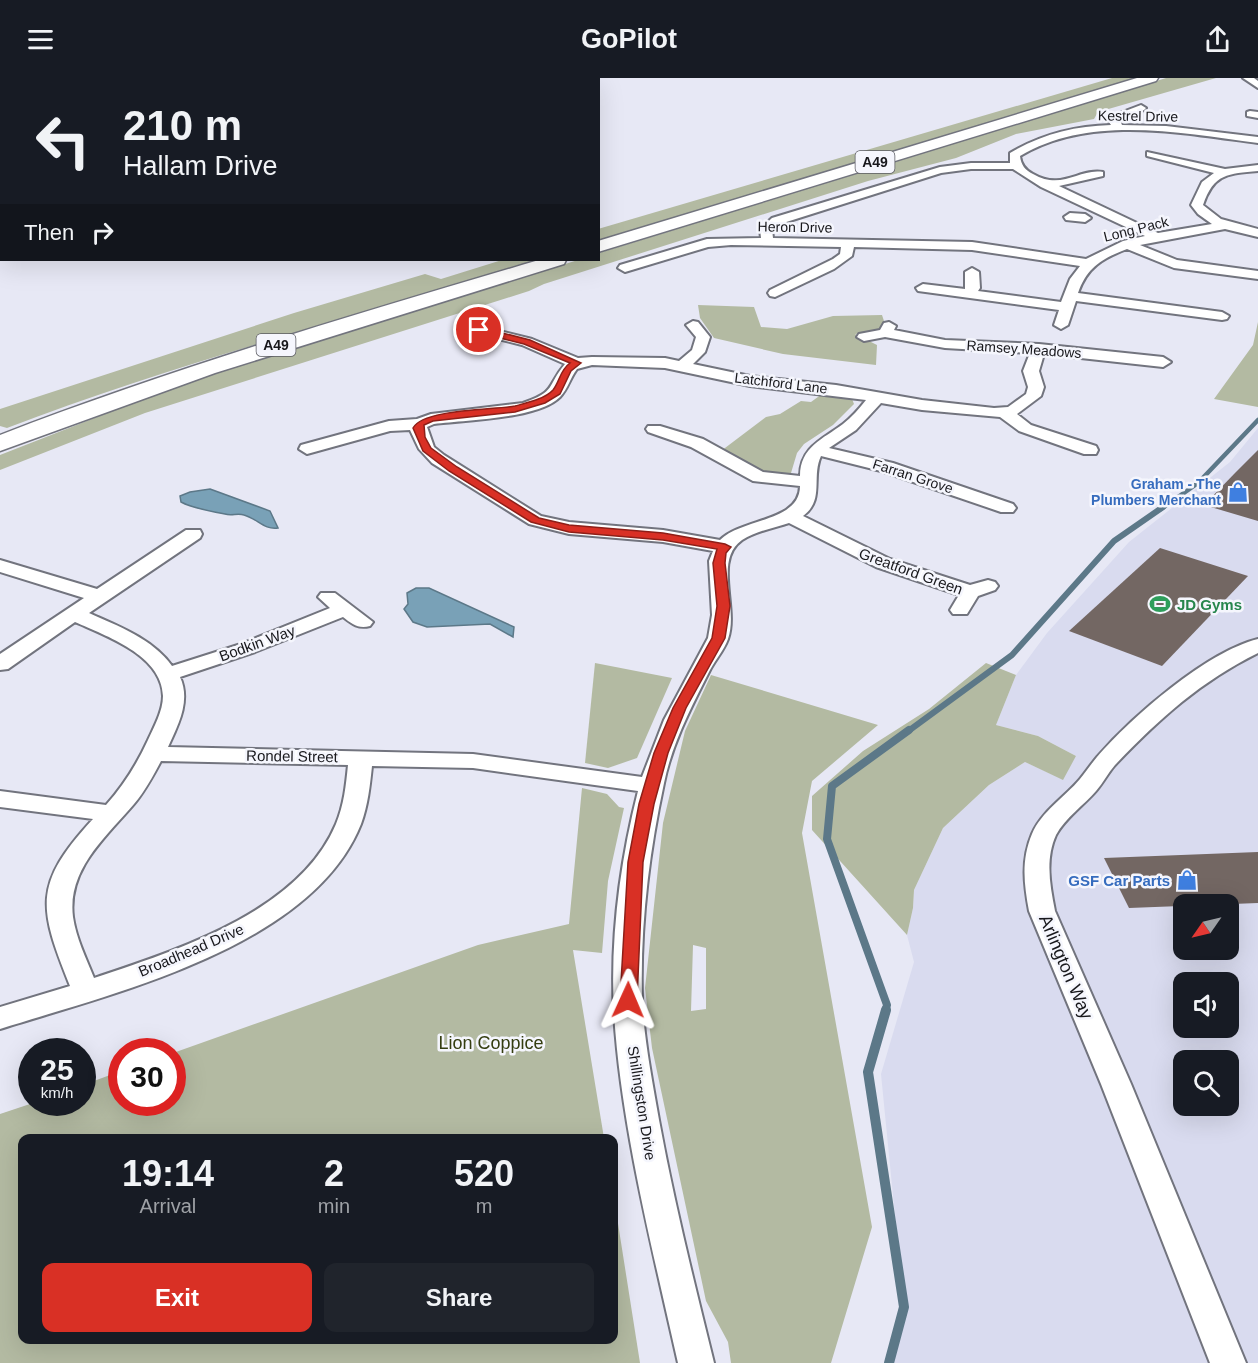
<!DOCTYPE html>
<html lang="en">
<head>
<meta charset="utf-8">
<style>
  :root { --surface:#171b24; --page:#20242c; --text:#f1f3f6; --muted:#9ea1a6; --accent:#d93025 }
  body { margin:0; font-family:Arial,sans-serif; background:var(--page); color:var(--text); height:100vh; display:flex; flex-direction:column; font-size:22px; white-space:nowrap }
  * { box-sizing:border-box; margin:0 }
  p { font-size:20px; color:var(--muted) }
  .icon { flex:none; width:33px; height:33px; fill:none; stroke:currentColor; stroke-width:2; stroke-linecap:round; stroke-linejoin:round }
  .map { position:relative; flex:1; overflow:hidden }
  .side { position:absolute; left:18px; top:1056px; width:600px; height:210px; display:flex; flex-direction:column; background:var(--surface); border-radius:12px; box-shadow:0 6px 24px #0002 }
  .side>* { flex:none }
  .top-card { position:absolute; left:0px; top:0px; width:600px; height:183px; box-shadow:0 6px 24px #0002; background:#171b24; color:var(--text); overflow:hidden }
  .needle { width:39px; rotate:236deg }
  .buttons { position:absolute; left:1173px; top:816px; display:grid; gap:12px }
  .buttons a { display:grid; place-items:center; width:66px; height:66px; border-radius:12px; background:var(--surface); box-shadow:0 6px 24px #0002; font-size:30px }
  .speed { position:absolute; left:18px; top:960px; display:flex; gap:12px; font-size:30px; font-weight:700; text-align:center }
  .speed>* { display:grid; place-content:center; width:78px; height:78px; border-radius:50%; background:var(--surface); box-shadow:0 6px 24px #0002; line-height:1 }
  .speed small { font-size:15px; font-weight:400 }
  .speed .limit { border:9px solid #d22; background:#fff; color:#111 }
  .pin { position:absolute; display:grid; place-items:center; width:51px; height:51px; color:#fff; margin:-26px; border:3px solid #fff; border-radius:50%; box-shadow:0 2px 6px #0007 }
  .me { position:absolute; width:66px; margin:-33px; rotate:1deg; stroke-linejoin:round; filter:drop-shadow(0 0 4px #0008) }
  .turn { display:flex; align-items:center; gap:21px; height:126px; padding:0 24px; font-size:27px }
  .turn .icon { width:78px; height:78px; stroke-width:2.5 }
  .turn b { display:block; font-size:42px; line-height:51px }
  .then { display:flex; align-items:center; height:57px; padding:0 24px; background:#0003; gap:12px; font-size:22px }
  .eta { display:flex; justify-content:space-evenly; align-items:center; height:102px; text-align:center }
  .eta b { font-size:36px; font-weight:600; line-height:42px }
  .button { display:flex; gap:12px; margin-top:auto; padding:12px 24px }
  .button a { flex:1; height:69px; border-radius:12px; background:var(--accent); color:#fff; font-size:24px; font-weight:600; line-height:69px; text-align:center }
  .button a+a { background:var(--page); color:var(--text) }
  header { display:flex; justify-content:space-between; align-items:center; height:78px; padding:0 24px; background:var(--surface); font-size:27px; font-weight:600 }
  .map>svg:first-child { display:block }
  .built { fill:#d9dbef; fill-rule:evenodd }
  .green { fill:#b3baa2; fill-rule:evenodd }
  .water { fill:#79a1b7; stroke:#5c7888; stroke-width:1.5 }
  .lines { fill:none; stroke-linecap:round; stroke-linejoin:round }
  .stream-far3 { stroke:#5c7888; stroke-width:4.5 }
  .stream-far2 { stroke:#5c7888; stroke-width:6 }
  .stream-far1 { stroke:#5c7888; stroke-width:8 }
  .stream { stroke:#5c7888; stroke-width:10 }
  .building { fill:#736763 }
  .street-casing { stroke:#72747e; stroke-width:4 }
  .highway-casing { stroke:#72747e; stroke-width:3 }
  .street { fill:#fff; fill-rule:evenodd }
  .highway { fill:#fff; fill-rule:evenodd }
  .route { fill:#d93025; stroke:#8d1f18; stroke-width:1.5 }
  .labels { text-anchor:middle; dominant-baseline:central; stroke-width:5; stroke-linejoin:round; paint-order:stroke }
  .far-street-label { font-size:14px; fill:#18181c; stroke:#f5f6fd }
  .shield { fill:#f5f6fd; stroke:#5a5b60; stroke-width:1.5 }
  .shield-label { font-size:14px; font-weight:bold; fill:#18181c }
  .far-shop-label { font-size:14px; font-weight:bold; fill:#366cbe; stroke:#f5f6fd; text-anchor:end }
  .street-label { font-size:15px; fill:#18181c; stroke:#f5f6fd }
  .leisure-label { font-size:15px; font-weight:bold; fill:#27864d; stroke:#f5f6fd; text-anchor:start }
  .shop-label { font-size:15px; font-weight:bold; fill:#366cbe; stroke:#f5f6fd; text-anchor:end }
  .near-street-label { font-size:18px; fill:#18181c; stroke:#f5f6fd }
  .near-park-label { font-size:18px; fill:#343d10; stroke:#f5f6fd }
</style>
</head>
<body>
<header><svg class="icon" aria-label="menu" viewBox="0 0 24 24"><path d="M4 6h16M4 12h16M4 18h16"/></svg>GoPilot<svg class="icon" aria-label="share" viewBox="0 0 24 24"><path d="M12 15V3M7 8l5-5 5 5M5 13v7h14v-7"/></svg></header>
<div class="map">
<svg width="1258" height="1285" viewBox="0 0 1258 1285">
  <rect width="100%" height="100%" fill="#e7e8f5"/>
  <path class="built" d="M 1258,350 L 1258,1285 L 889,1285 L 904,1229 L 881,996 L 914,884 L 907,857 L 913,830 L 914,812 L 943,750 L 989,707 L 1025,684 L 1062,701 L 1076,678 L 1038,658 L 996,647 L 1016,597 L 1047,555 L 1129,464 L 1230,384 ZM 1184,826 L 1228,826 L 1228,872 L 1184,872 ZM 1184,904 L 1228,904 L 1228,950 L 1184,950 ZM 1184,982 L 1228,982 L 1228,1028 L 1184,1028 Z"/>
  <g class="green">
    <path d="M 1112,0 L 1137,0 L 599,164 L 598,151 Z"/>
    <path d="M 1166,0 L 1216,0 L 1098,34 L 1094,41 L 1016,56 L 956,80 L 868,103 L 544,206 L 529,213 L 145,335 L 0,392 L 0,377 L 189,303 L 578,182 L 598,182 L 599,175 Z"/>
    <path d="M 502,182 L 541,182 C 363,237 181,283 7,350 L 0,348 L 0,331 L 294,235 L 425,196 L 441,201 Z"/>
    <path d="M 698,227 L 754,229 L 761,249 L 787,251 L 833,238 L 882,237 L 885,246 L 875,254 L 855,256 L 877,267 L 876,287 L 783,276 L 714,260 L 700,240 Z"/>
    <path d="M 1258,244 L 1258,329 L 1214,321 L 1253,267 Z"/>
    <path d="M 822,316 L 852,321 L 854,326 L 833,347 L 804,366 L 797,375 L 791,395 L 768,398 L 721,373 L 766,339 L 780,336 L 801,323 L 811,324 Z"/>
    <path d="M 595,585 L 672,600 L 637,680 L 608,690 L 585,685 Z"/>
    <path d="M 986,585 L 1016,597 L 996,647 L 1038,658 L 1076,678 L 1063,702 L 1025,684 L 989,707 L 943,750 L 914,812 L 913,830 L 907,857 L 812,752 L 812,718 L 863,673 L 929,631 Z"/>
    <path d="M 711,597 L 878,647 L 812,703 L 802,755 L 872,1149 L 831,1285 L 731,1285 L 728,1264 L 706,1223 L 652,970 L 645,910 L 663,745 L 685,653 ZM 693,867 L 706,870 L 706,931 L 691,933 Z"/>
    <path d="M 582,710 L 607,716 L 619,729 L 624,730 L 608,803 L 602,875 L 573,872 L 604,1060 L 22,1060 L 22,1262 L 614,1262 L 614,1120 L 640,1285 L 0,1285 L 0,1036 L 33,1025 L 82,1024 L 83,1007 L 121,993 L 122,1024 L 172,1024 L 173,975 L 478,867 L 569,846 Z"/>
  </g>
  <g class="water">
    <path d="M 210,411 L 270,433 L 278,450 C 264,452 258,441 244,437 C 238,435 231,438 225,436 C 211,433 194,431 181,424 L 180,418 L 190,414 Z"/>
    <path d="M 416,510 L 429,510 L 514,549 L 513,559 L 490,546 L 427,549 L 413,544 L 404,531 L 408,526 L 407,515 Z"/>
  </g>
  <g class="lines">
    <path class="stream-far3" d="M 1161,431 L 1198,405 L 1258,342"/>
    <path class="stream-far2" d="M 907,654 L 1012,577 L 1114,463 L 1163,429"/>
    <path class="stream-far1" d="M 885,934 L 887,927 L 827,761 L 832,708 L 909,652"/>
    <path class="stream" d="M 886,932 L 868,994 L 904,1229 L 889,1285"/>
  </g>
  <g class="building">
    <path d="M 1258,372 L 1258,443 L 1204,427 L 1236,394 Z"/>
    <path d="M 1160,470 L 1248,498 L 1162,588 L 1069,553 Z"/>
    <path d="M 1258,774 L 1258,825 L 1129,830 L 1104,780 Z"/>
  </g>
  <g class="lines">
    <g class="street-casing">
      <g id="street">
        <path d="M 1243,0 L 1254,0 L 1258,3 L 1258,10 Z"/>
        <path d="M 1141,27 L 1146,30 L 1144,32 L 1120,42 L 1122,47 L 1166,48 L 1258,59 L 1258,65 C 1181,55 1090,36 1020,78 C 1021,87 1025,92 1033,96 C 1062,113 1079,90 1103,94 L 1103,98 L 1059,108 L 1158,155 L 1212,146 L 1198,136 L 1191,127 L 1202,104 L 1214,95 L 1147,78 L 1147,74 L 1225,91 L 1258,87 L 1258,93 C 1228,96 1214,95 1203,127 L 1221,141 L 1258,151 L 1258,159 L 1225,151 L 1140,167 L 1177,182 L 1258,193 L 1258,201 L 1174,190 L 1127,171 C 1103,180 1087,189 1078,215 L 1222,234 L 1229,238 L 1227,241 L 1222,242 L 1076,223 L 1068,247 L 1061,251 L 1054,247 L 1059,232 L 918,213 L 916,210 L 923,206 L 965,211 L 965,194 L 972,190 L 979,194 L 980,210 L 978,213 L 1061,224 L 1070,201 L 1080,188 L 972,172 L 854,169 L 852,178 L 834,191 L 775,219 L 770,218 L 768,215 L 770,212 L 833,181 L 840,176 L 841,169 L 731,167 L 708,169 L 625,194 L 618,190 L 620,187 L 707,161 L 761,160 L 760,151 L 772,140 L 940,89 L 971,85 L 1010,85 L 1010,75 C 1042,56 1074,48 1111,47 L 1109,44 L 1112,38 ZM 971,91 L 1013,91 L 1041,109 L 1145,158 L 1123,163 L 1086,181 L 972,164 L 773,160 L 772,152 L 780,146 L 941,95 Z"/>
        <path d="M 1250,33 L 1258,34 L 1258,40 L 1247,38 L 1247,34 Z"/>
        <path d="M 1070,135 L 1085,136 L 1091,140 L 1085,144 L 1066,142 L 1064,139 Z"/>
        <path d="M 693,243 L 698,244 L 710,259 L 705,274 L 693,286 L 750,298 L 836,307 L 922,322 L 994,330 L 1008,329 L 1026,316 L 1028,309 L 1023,293 L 1030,275 L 945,270 L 885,259 L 864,263 L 857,259 L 859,256 L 880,252 L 884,245 L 889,244 L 896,248 L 894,252 L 945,262 L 1039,266 L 1163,279 L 1171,284 L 1163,289 L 1044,276 L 1039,293 L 1044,309 L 1041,318 L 1017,336 L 1031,347 L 1096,368 L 1098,372 L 1096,376 L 1084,376 L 1019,353 L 1000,339 L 922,332 L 881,325 L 856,352 L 829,370 L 893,385 L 1013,426 L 1016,430 L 1013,434 L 1001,434 L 881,393 L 821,378 C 811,399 825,422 803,438 L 890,481 L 970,507 L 988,502 L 995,504 L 998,508 L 995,512 L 978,518 L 967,536 L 953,536 L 950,532 L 959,517 L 876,489 L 789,445 C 774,450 756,453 742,462 C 713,482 739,530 728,561 C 724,572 716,581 710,592 C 692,628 672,665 664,705 C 649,775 640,848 642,921 C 644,961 652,1002 659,1042 C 674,1124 694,1204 714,1285 L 678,1285 C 653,1173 621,1049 614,935 C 610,861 620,784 638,713 L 473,690 L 372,688 C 370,707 368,727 361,746 C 312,869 114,915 0,951 L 0,929 L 70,908 C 39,830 32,807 93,741 L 0,729 L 0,713 L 106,727 C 124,707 137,686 148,662 C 154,649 163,633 163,618 C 162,577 106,558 75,544 L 8,591 L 0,592 L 0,576 L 84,520 L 0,494 L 0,482 L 97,511 L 186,452 L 200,452 L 202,456 L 200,460 L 89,535 C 118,548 153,561 172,588 L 241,566 L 330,530 L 318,519 L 321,515 L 335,515 L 373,544 L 370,548 C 358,551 352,546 343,539 L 255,574 L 180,599 C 191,623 178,647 168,669 L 473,676 L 642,699 L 664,642 L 708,560 L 712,537 L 709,483 L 713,473 L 663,464 L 569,456 L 529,446 L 432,385 L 419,371 L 410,352 L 390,353 L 307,376 L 299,371 L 301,367 L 389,343 L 417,341 L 431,336 L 523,325 C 557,313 546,309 565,286 L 522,267 L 474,255 L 472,252 L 474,249 L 479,248 L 532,261 L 578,280 L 592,279 L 665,280 L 679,283 L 692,272 L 696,259 L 686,247 ZM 592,287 L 665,290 L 750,308 L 866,322 C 859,331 852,339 843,346 C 823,361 800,369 800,398 L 763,394 L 703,361 L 660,348 L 648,348 L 646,351 L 648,354 L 691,369 L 753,403 L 800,408 C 800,444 742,440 720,462 L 663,452 L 569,444 L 541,438 L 444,377 L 434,369 L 427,349 L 434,346 C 465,342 538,341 560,319 C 568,311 570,300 577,291 ZM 161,683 L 348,687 C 346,707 344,727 336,746 C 299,834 177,872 94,900 C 86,880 76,860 73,839 C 67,791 106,759 134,726 C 145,713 153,698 161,683 Z"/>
        <path d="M 1258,561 L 1258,575 C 1201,603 1159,641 1115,687 C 1108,695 1103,705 1096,713 C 1084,727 1065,740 1056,757 C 1045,781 1050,808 1055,833 L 1131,1006 L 1246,1285 L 1210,1285 L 1101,1006 L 1029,833 C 1024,806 1021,782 1032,756 C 1041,734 1065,719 1080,701 C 1086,694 1091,686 1097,679 C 1132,639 1206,574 1258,561 Z"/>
      </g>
    </g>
    <g class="highway-casing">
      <g id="highway">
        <path d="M 1137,0 L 1158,0 L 1156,3 L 598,174 L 598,163 Z"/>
        <path d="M 539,182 L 566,182 L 564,186 L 215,295 L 0,373 L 0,357 C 176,289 357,236 539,182 Z"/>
      </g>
    </g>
    <use href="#street" class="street"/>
    <use href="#highway" class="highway"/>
  </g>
  <path class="route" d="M 479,249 L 530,262 L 581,285 L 571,293 L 560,316 L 545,325 L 515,334 L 433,343 L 424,347 L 425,359 L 431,370 L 457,389 L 539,440 L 569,447 L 663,455 L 725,466 L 731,469 L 726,475 L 725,485 L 730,528 L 725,560 L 686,630 L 668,675 L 654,726 L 643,784 L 637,922 L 634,926 L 628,928 L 622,926 L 620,922 L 628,784 L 639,726 L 654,675 L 673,630 L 712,560 L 717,528 L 713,485 L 717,471 L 663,462 L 569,454 L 531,444 L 449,393 L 423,373 L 413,350 C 423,331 493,332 515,328 C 526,325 545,321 553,312 C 560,303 560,292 570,285 L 524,266 L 476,254 L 475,252 Z"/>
  <defs>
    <g id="shop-bare" transform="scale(1.62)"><path d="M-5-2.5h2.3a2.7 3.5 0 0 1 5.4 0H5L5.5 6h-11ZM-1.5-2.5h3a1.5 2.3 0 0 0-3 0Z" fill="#3f7fe0" stroke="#f5f6fd" stroke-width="2.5" paint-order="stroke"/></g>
    <g id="stadium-bare" transform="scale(1.62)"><path d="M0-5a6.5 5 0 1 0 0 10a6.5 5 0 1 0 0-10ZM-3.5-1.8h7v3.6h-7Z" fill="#2e9e5b" stroke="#f5f6fd" stroke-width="2.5" paint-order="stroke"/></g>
  </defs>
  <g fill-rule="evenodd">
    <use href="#shop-bare" x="1238" y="414"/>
    <use href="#stadium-bare" x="1160" y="526"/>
    <use href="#shop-bare" x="1187" y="802"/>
  </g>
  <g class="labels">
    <g class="far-street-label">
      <text transform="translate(1138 38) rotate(1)">Kestrel Drive</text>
      <text transform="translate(795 149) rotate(1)">Heron Drive</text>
      <text transform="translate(1136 151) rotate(-14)">Long Pack</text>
      <text transform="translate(1024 271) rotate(4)">Ramsey Meadows</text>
      <text transform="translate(781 305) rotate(7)">Latchford Lane</text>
      <text transform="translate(913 398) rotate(18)">Farran Grove</text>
    </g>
    <g class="shield">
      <rect x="855.5" y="73" width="39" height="22" rx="4.5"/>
      <rect x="256.5" y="256" width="39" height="22" rx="4.5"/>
    </g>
    <g class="shield-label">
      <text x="875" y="84">A49</text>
      <text x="276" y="267">A49</text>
    </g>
    <g class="far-shop-label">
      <text x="1221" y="406">Graham - The<tspan x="1221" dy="16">Plumbers Merchant</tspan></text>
    </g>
    <g class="street-label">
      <text transform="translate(911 493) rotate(20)">Greatford Green</text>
      <text transform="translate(257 565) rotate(-20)">Bodkin Way</text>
      <text transform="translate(292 678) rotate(1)">Rondel Street</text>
      <text transform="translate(191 872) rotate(-23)">Broadhead Drive</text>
      <text transform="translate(642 1025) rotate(81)">Shillingston Drive</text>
    </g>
    <g class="leisure-label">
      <text x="1177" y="526">JD Gyms</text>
    </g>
    <g class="shop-label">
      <text x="1170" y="802">GSF Car Parts</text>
    </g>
    <g class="near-street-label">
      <text transform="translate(1066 889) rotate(67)">Arlington Way</text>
    </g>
    <g class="near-park-label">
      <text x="491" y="965">Lion Coppice</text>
    </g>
  </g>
</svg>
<div class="buttons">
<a><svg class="needle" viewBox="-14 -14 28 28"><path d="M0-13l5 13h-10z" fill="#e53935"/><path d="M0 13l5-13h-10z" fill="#9ea1a6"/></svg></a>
<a><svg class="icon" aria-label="sound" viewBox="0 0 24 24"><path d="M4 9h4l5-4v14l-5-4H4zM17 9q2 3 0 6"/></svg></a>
<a><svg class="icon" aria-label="search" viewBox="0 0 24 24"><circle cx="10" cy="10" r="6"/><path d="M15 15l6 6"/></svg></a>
</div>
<div class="speed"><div>25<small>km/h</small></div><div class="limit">30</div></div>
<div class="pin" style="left:479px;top:252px;background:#d93025"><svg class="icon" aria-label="arrive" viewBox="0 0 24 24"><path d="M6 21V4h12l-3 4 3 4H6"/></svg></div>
<svg class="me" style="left:628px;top:922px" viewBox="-20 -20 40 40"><path d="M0-17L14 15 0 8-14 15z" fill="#d93025" stroke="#fff" stroke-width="4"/></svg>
<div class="top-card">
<div class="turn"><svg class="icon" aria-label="left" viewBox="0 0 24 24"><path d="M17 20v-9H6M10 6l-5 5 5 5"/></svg><div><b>210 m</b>Hallam Drive</div></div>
<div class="then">Then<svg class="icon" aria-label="right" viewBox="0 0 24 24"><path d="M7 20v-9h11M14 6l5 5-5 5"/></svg></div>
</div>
<section class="side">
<div class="eta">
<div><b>19:14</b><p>Arrival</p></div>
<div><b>2</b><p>min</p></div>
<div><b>520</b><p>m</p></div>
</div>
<div class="button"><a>Exit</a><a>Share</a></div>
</section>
</div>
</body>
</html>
